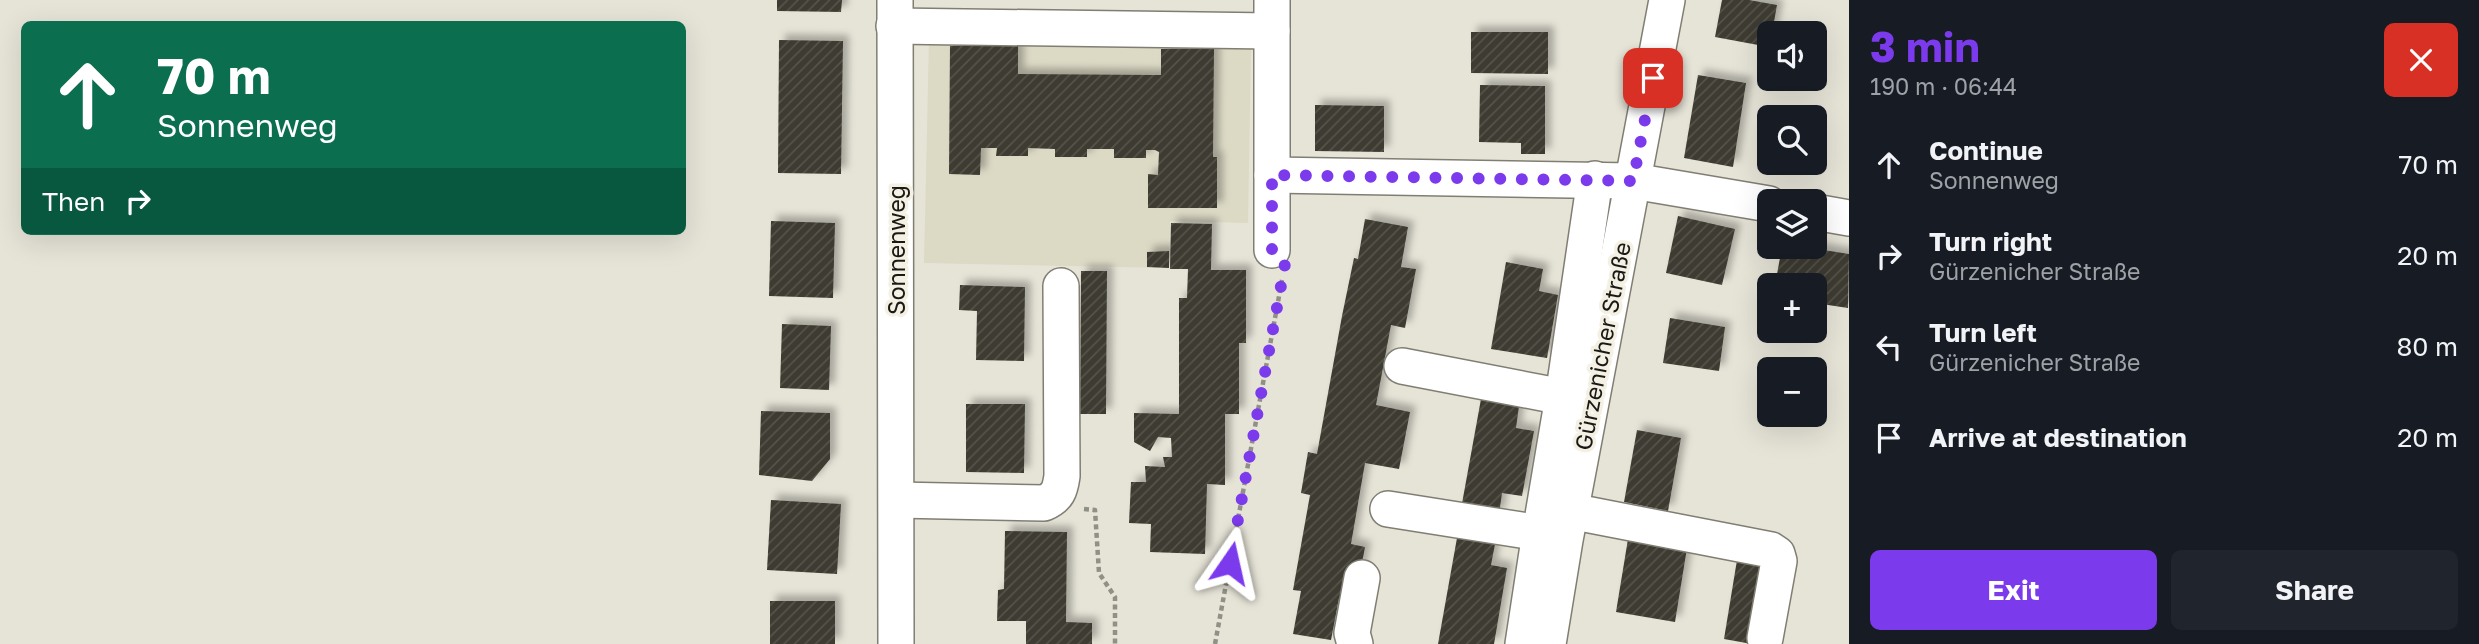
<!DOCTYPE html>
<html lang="en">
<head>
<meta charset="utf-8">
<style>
  :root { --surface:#171b24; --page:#20242c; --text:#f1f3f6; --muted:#9ea1a6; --accent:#7c3aed }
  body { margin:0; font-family:"Golos Text",sans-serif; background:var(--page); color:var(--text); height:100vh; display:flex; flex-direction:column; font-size:26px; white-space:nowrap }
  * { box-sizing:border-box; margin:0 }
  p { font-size:23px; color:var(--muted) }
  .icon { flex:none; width:38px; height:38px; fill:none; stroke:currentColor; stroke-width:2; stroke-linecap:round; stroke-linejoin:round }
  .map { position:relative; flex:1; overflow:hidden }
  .drawer { display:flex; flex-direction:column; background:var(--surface); width:630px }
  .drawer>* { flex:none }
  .top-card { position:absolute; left:21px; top:21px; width:665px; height:214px; border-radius:10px; box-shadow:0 7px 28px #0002; background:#0b6e4f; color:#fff; overflow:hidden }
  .buttons { position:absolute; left:1757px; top:21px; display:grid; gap:14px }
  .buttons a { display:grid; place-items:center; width:70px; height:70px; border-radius:10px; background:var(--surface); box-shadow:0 7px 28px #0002; font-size:35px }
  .pin { position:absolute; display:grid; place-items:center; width:60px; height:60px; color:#fff; margin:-30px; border-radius:14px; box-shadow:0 4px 10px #0006 }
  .me { position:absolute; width:77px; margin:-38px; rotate:11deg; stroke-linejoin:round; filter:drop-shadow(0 0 5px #0008) }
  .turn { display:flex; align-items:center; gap:24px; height:147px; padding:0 21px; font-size:32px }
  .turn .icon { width:91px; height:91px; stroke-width:2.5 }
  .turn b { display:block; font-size:49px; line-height:60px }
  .then { display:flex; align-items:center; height:66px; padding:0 21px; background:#0003; gap:14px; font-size:26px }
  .round { display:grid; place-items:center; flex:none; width:74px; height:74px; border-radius:10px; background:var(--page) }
  .summary { display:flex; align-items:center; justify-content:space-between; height:119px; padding:0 21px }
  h1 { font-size:42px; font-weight:700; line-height:52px; color:var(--accent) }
  .action { display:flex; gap:14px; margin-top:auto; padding:14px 21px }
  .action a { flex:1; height:80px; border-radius:10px; background:var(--accent); color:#fff; font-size:28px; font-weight:700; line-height:80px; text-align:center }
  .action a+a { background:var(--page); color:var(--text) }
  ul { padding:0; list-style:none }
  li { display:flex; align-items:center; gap:21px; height:91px; padding:0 21px }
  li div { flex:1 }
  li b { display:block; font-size:26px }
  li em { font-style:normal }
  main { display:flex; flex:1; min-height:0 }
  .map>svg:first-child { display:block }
  .built { fill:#dcd9c5 }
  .building { fill:url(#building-hatch); filter:url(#shadow) }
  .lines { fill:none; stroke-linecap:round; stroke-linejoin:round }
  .minor-casing { stroke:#807e73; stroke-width:38 }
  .path { stroke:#919086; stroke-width:4.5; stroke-dasharray:5 3.5; stroke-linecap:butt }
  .minor { stroke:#fff; stroke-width:35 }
  .route { stroke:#7c3aed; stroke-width:12; stroke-dasharray:0 21.6 }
  .labels { text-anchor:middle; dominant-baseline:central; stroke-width:7; stroke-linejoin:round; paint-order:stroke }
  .street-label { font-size:23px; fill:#1a1915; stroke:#f4f1e4 }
</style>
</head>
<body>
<main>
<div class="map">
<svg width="1849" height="644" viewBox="0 0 1849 644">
  <defs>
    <pattern id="building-hatch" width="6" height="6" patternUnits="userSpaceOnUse" patternTransform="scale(1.75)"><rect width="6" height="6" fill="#3c3a30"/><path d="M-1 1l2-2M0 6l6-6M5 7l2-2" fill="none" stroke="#55544b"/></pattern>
    <filter id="shadow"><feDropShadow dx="6" dy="-6" stdDeviation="3.5" flood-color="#0004"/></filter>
  </defs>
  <rect width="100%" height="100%" fill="#e6e4d7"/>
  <path class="built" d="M 929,39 L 1251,47 L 1248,223 L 1170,221 L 1169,268 L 924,263 Z"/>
  <g class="building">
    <path d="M 777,0 L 842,0 L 841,12 L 777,11 Z"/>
    <path d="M 1722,0 L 1749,0 L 1777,5 L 1772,33 L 1769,33 L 1769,47 L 1715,37 Z"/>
    <path d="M 1471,32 L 1548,32 L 1548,74 L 1471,73 Z"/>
    <path d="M 779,40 L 843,41 L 841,174 L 778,173 Z"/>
    <path d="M 950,46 L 1018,46 L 1018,74 L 1161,75 L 1161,49 L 1214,49 L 1213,157 L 1217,157 L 1217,208 L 1148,208 L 1148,174 L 1158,175 L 1159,152 L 1155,150 L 1146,150 L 1146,158 L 1114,158 L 1114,149 L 1087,149 L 1087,157 L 1055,157 L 1055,149 L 1028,148 L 1028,156 L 996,156 L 997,148 L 981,148 L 980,175 L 949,174 Z"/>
    <path d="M 1698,75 L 1746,83 L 1733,167 L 1684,158 Z"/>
    <path d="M 1480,85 L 1545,86 L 1545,154 L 1521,154 L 1521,143 L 1479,142 Z"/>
    <path d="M 1315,105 L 1384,106 L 1384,152 L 1315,151 Z"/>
    <path d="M 1678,216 L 1735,229 L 1722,285 L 1666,273 Z"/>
    <path d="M 1365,219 L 1408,227 L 1401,267 L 1416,269 L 1405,328 L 1391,325 L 1376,405 L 1410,412 L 1399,469 L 1365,463 L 1351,544 L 1365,547 L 1360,574 L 1348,600 L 1339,598 L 1331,640 L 1293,634 L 1301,591 L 1293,590 L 1310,495 L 1301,493 L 1308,452 L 1317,454 L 1342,316 L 1354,258 L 1358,259 Z"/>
    <path d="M 771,221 L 835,223 L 833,298 L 769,296 Z"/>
    <path d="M 1171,223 L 1212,224 L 1211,270 L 1246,270 L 1246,343 L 1239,343 L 1239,414 L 1225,414 L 1225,485 L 1207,484 L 1205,554 L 1150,552 L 1151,524 L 1129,523 L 1131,482 L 1146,482 L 1145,466 L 1165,467 L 1163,457 L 1172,457 L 1171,438 L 1158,437 L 1150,451 L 1134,442 L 1134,413 L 1179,414 L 1179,298 L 1187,298 L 1188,269 L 1170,269 Z"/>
    <path d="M 1782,247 L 1805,247 L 1849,254 L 1848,308 L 1815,303 L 1815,285 L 1775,285 Z"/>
    <path d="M 1169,251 L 1169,268 L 1147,267 L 1147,252 Z"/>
    <path d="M 1506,262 L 1543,269 L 1539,291 L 1558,295 L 1547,358 L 1491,349 Z"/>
    <path d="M 1081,271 L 1107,271 L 1106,414 L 1080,414 Z"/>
    <path d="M 960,285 L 1025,287 L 1024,361 L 976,360 L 977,311 L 959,310 Z"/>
    <path d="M 1670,318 L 1725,327 L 1719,371 L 1663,363 Z"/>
    <path d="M 782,324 L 831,326 L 829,390 L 780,388 Z"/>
    <path d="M 1481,399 L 1519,406 L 1516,428 L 1534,431 L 1522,496 L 1502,493 L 1499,515 L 1461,509 Z"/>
    <path d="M 966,404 L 1025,404 L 1024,473 L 966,472 Z"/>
    <path d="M 761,411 L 830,413 L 830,459 L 812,481 L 759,475 Z"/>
    <path d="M 1637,430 L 1681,438 L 1668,511 L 1624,502 Z"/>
    <path d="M 771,500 L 841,504 L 837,574 L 767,570 Z"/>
    <path d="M 1005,531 L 1067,532 L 1066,622 L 1092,623 L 1092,644 L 1026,644 L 1026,621 L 997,621 L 998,590 L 1004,589 Z"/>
    <path d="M 1457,538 L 1495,544 L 1491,565 L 1507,568 L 1494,644 L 1438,644 Z"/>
    <path d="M 1628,539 L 1687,548 L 1675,622 L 1616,612 Z"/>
    <path d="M 1738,554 L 1766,558 L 1752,644 L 1724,639 Z"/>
    <rect x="770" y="601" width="65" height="43"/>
  </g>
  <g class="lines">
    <g class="minor-casing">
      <g id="minor">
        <path d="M 895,0 L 896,644"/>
        <path d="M 894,26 L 1272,31"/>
        <path d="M 1272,175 L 1633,181 L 1769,204"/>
        <path d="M 1815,212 L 1849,218"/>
        <path d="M 1272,250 L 1272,0"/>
        <path d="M 1402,366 L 1563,397"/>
        <path d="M 897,500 L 1044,503 C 1058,497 1060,490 1062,476 L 1061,286"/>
        <path d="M 1388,509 L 1540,533"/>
        <path d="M 1570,511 L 1771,550 L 1777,554 L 1779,561 L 1765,638"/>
        <path d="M 1355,644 L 1352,633 L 1362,578"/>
        <path d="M 1523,644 L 1540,533 L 1563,397 L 1595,179"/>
        <path d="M 1548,644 L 1565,540 L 1667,0"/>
      </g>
    </g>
    <g class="path">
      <path d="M 1084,509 L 1095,510 L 1099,573 L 1115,597 L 1115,644"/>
      <path d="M 1215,644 L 1282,280"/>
    </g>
    <use href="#minor" class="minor"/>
  </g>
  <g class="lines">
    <path class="route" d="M 1230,563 L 1285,264 L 1272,250 L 1272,175 L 1633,181 L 1653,78"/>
  </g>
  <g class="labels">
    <g class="street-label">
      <text transform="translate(896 250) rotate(-90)">Sonnenweg</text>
      <text transform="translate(1602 346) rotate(-79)">Gürzenicher Straße</text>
    </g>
  </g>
</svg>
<div class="buttons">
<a><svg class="icon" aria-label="sound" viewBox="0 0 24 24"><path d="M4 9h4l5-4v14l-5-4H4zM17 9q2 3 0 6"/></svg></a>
<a><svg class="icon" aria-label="search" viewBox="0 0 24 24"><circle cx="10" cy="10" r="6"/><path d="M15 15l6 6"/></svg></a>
<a><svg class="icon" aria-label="layers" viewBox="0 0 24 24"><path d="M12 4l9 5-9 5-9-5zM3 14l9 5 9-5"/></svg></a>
<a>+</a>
<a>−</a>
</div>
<div class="pin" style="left:1653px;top:78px;background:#d93025"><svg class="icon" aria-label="arrive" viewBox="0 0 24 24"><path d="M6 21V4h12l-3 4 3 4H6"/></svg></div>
<svg class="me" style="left:1230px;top:563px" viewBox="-20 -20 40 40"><path d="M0-17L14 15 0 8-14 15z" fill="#7c3aed" stroke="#fff" stroke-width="4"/></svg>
<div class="top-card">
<div class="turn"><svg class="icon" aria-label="ahead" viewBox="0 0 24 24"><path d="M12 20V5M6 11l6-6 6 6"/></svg><div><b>70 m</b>Sonnenweg</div></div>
<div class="then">Then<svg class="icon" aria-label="right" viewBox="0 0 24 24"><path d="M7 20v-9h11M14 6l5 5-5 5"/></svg></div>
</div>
</div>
<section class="drawer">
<div class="summary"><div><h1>3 min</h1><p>190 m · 06:44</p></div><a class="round" style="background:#d93025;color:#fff"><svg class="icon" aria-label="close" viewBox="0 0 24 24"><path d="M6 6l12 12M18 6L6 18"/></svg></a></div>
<ul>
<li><svg class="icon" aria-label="ahead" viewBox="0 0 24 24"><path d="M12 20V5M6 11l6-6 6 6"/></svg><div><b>Continue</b><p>Sonnenweg</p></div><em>70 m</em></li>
<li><svg class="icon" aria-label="right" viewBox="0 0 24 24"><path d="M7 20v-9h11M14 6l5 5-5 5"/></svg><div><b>Turn right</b><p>Gürzenicher Straße</p></div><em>20 m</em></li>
<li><svg class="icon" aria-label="left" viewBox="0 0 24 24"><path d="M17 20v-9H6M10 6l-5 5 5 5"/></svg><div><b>Turn left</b><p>Gürzenicher Straße</p></div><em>80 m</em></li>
<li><svg class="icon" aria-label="arrive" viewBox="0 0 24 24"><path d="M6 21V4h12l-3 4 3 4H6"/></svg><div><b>Arrive at destination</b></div><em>20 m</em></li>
</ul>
<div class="action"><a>Exit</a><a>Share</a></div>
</section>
</main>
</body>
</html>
